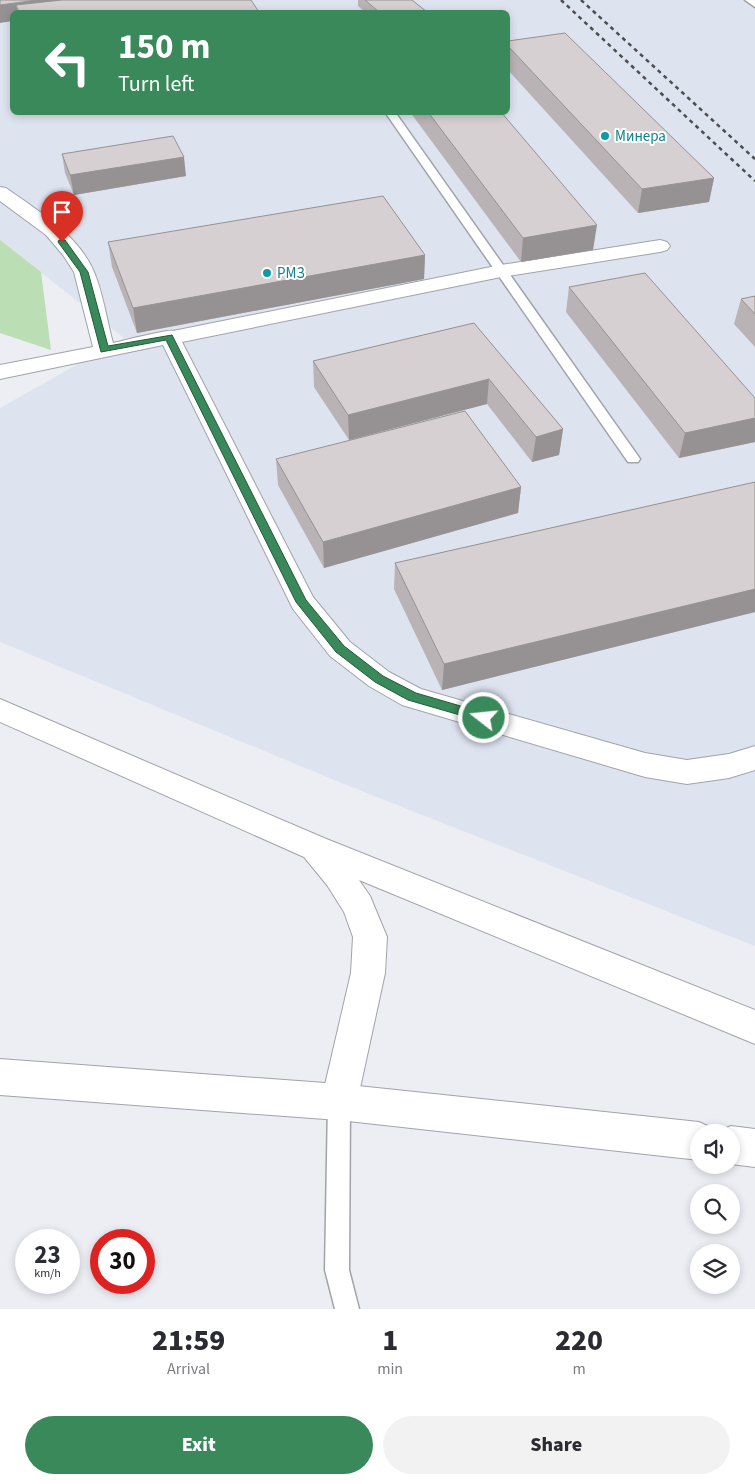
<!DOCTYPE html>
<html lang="en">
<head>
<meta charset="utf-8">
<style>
  :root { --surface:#fff; --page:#f2f2f3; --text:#2b2b33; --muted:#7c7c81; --accent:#39895a }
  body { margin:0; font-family:"Source Sans 3",sans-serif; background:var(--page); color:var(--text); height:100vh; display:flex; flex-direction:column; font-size:19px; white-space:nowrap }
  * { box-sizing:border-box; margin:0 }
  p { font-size:16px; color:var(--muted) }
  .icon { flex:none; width:28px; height:28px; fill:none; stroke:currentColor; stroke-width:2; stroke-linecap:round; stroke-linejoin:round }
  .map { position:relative; height:1309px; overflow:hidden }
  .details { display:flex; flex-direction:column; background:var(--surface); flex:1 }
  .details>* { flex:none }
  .hud { position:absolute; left:10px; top:10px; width:500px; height:105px; border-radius:8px; box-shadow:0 2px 8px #0003; background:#39895a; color:#fff; overflow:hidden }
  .buttons { position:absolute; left:690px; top:1124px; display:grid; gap:10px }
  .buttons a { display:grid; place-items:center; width:50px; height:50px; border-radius:50%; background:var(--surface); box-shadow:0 2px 8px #0003; font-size:25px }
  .speed { position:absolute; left:15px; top:1229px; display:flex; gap:10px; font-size:25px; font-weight:700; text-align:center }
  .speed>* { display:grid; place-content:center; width:65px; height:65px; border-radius:50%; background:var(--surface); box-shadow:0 2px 8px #0003; line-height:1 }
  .speed small { font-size:12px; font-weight:400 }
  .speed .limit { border:8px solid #d22; background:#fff; color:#111 }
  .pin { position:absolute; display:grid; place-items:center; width:42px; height:42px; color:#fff; margin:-51px -21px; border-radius:50% 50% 50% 0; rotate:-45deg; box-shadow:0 0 5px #0007 }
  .pin .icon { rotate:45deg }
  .me { position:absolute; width:55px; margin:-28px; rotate:286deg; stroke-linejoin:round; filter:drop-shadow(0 0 4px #0008) }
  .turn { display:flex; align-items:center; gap:18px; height:105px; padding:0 25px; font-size:22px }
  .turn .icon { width:65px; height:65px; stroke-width:2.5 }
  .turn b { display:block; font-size:35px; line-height:42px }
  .eta { display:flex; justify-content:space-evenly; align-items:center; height:85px; text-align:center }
  .eta b { font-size:30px; font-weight:800; line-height:35px }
  .action { display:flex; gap:10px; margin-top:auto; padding:10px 25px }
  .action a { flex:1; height:58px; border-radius:30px; background:var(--accent); color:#fff; font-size:20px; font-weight:800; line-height:58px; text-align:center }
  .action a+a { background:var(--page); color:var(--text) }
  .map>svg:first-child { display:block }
  .built { fill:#dee3f0; fill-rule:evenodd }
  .green { fill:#bbdeb5 }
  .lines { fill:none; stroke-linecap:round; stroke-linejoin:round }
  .service-casing { stroke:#a1a3a8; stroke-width:3 }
  .minor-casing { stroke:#a1a3a8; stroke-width:2 }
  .primary-casing { stroke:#a1a3a8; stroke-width:2 }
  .motorway-casing { stroke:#a1a3a8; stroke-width:2 }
  .service { fill:#fff; fill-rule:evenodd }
  .minor { fill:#fff; fill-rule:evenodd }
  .primary { fill:#fff; fill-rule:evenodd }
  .motorway { fill:#fff; fill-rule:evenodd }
  .rail { stroke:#4c4d4f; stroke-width:2.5; stroke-dasharray:4 4; stroke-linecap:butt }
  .wall { fill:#b9b3b5 }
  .shaded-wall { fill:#969293 }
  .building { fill:#d7d0d2; stroke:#969293 }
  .route { fill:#39895a; stroke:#25593a }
  .culture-dot { fill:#0f9aa8; stroke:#fff; stroke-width:2 }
  .labels { text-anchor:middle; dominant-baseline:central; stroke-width:4; stroke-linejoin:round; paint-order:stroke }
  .far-culture-label { font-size:15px; fill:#0d838f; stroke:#fff; text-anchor:start }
</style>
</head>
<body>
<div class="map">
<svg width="755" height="1309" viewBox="0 0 755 1309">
  <rect width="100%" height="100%" fill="#eceef3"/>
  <path class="built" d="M 0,0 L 755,0 L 755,946 L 349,786 L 0,642 L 0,408 L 124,338 L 0,240 ZM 12,12 L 508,12 L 508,112 L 12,112 Z"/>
  <path class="green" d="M 0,240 L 41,272 L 51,350 L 0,333 Z"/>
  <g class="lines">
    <g class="service-casing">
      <g id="service">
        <path d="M 745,0 L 755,0 L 755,7 Z"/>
        <path d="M 385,112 L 395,112 L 638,456 L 640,459 L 638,462 L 628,462 Z"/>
        <path d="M 339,1091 L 347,1094 L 350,1102 L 349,1270 L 359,1309 L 335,1309 L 325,1270 L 328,1102 L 331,1094 Z"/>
      </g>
    </g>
    <g class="minor-casing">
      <path id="minor" d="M 0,187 L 6,188 C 38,211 78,234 94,272 C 103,293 107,321 113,343 C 123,341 168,329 173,331 L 501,265 L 660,240 L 667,242 L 670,246 L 667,250 L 660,252 L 501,277 L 182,342 L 313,597 L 350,642 L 389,672 L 421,689 L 645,753 L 687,760 L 729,754 L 755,746 L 755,770 L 729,778 L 687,784 L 645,777 L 402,705 L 369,686 L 330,656 L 293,609 L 163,345 L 0,379 L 0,365 L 93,347 L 74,272 L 63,255 L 46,235 L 0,201 Z"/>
    </g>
    <g class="primary-casing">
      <g id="primary">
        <path d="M 0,1059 L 339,1084 L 699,1122 L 712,1128 L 714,1132 L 699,1132 L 699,1160 L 339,1120 L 0,1095 Z"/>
        <path d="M 731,1126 L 755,1129 L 755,1167 L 731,1164 L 731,1132 L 717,1132 Z"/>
      </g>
    </g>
    <g class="motorway-casing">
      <path id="motorway" d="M 0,699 L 324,838 L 755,1010 L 755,1044 L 359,880 L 370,896 L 387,937 L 385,973 L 357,1102 L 352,1115 L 339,1120 L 326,1115 L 321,1102 L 351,973 L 353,937 L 344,912 L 327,885 L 304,857 L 0,722 Z"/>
    </g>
    <use href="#service" class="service"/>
    <use href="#minor" class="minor"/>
    <use href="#primary" class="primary"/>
    <use href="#motorway" class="motorway"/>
    <g class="rail">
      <path d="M 561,0 L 755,181"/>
      <path d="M 581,0 L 755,159"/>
    </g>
  </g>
  <g class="wall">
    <path d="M 358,0 L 412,0 L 427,12 L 365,12 L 358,6 Z"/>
    <path d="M 508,41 L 714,178 L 709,202 L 638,213 L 508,70 Z"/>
    <path d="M 410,112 L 501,112 L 593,250 L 521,262 Z"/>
    <path d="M 62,154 L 186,176 L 74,195 L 65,173 Z"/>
    <path d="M 108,242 L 425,255 L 424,279 L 137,333 L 112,267 Z"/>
    <path d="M 569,287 L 755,398 L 755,442 L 679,458 L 566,312 Z"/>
    <path d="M 755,296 L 755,347 L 734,324 L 741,299 Z"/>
    <path d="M 474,323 L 563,429 L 559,455 L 532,462 L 487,404 L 349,440 L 314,387 L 313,361 Z"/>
    <path d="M 276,459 L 521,487 L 518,513 L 324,568 L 278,485 Z"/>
    <path d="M 755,482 L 755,612 L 442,690 L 394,589 L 395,563 Z"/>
  </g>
  <g class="shaded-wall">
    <path d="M 37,0 L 116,0 L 16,5 L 18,12 L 12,12 L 12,21 L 0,23 L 0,5 Z"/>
    <path d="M 184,157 L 186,176 L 74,195 L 70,175 Z"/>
    <path d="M 714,178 L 709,202 L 638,213 L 642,189 Z"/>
    <path d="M 597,225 L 593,250 L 521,262 L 523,238 Z"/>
    <path d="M 425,255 L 424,279 L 137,333 L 133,308 Z"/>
    <path d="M 489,379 L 487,404 L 349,440 L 348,415 Z"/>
    <path d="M 755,418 L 755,442 L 679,458 L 685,433 Z"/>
    <path d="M 563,429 L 559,455 L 532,462 L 536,437 Z"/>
    <path d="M 521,487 L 518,513 L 324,568 L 323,542 Z"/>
    <path d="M 755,589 L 755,612 L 442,690 L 444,664 Z"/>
  </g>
  <g class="building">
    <path d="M 0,0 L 37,0 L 0,5 Z"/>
    <path d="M 62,0 L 251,0 L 259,12 L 19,12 L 16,5 Z"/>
    <path d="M 365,0 L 412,0 L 427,12 L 379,12 Z"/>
    <path d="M 565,33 L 714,178 L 642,189 L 508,46 L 508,41 Z"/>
    <path d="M 428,112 L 501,112 L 597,225 L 523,238 Z"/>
    <path d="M 173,136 L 184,157 L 70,175 L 62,154 Z"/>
    <path d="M 383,196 L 425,255 L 133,308 L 108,242 Z"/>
    <path d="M 645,273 L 755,398 L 755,418 L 685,433 L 569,287 Z"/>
    <path d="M 755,296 L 755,314 L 741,299 Z"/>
    <path d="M 474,323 L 563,429 L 536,437 L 489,379 L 348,415 L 313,361 Z"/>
    <path d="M 465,411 L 521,487 L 323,542 L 276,459 Z"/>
    <path d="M 755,482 L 755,589 L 444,664 L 395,563 Z"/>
  </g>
  <path class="route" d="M 59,240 L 65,240 L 88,272 L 108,346 L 172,335 L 306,600 L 344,646 L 383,676 L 416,693 L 488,714 L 490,718 L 488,721 L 484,722 L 408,700 L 375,682 L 336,652 L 296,602 L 166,340 L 101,352 L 80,272 L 58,242 Z"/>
  <g class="culture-dot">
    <circle cx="605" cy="136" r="5"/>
    <circle cx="267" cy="273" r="5"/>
  </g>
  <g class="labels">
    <g class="far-culture-label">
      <text x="615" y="136">Минера</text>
      <text x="277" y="273">РМЗ</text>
    </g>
  </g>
</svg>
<div class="buttons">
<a><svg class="icon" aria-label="sound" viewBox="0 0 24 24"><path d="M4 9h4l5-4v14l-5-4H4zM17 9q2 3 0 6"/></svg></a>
<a><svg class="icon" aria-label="search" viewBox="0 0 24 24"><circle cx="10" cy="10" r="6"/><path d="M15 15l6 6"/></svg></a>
<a><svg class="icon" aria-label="layers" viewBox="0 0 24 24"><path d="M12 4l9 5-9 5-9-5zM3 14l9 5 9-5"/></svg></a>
</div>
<div class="speed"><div>23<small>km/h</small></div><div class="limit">30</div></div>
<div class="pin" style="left:62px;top:242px;background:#d93025"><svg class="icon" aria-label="arrive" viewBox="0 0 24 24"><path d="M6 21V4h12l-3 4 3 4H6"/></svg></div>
<svg class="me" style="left:484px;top:718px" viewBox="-20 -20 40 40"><circle r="17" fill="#39895a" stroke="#fff" stroke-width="3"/><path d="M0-11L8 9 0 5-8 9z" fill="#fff"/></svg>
<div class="hud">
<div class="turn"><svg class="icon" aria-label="left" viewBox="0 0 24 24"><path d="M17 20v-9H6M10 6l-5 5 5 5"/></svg><div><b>150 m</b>Turn left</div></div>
</div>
</div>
<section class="details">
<div class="eta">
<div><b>21:59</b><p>Arrival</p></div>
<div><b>1</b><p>min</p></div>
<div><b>220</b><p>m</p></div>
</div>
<div class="action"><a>Exit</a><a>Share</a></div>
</section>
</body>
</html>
